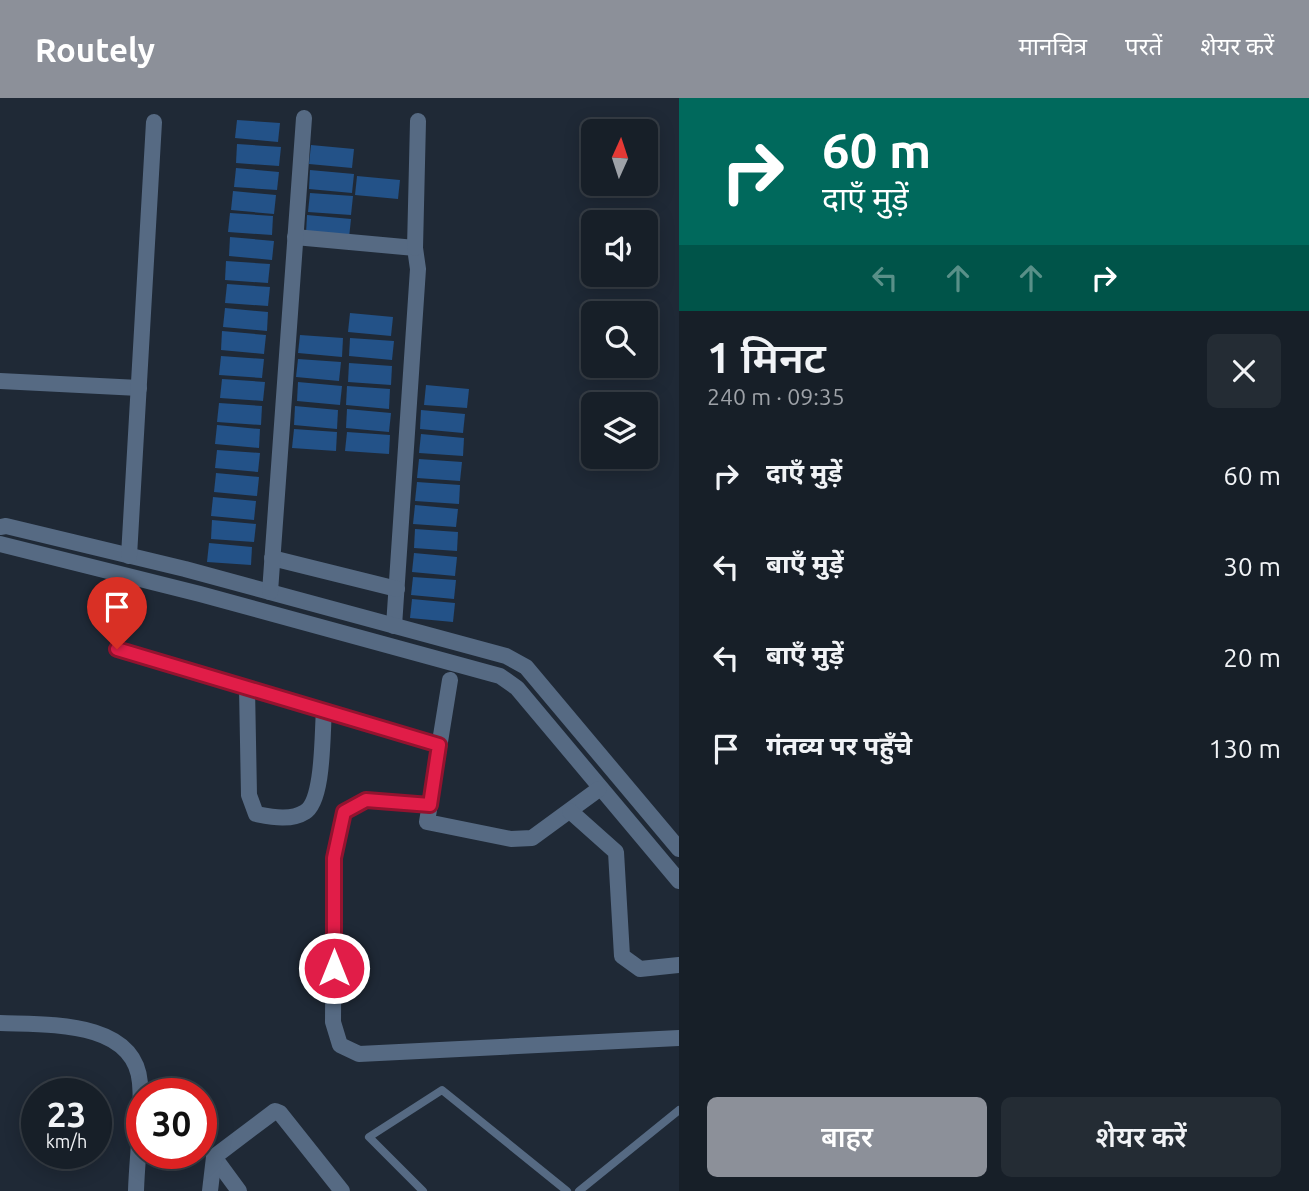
<!DOCTYPE html>
<html lang="hi">
<head>
<meta charset="utf-8">
<style>
  :root { --surface:#171f28; --page:#242c34; --text:#f1f3f6; --muted:#9ea2a8; --line:#363d45; --accent:#8c9099 }
  body { margin:0; font-family:Ubuntu,"Noto Sans Devanagari",sans-serif; background:var(--page); color:var(--text); height:100vh; display:flex; flex-direction:column; font-size:26px; white-space:nowrap }
  * { box-sizing:border-box; margin:0 }
  p { font-size:23px; color:var(--muted) }
  .icon { flex:none; width:38px; height:38px; fill:none; stroke:currentColor; stroke-width:2; stroke-linecap:round; stroke-linejoin:round }
  .map { position:relative; flex:1; overflow:hidden }
  .side { display:flex; flex-direction:column; background:var(--surface); width:630px }
  .side>* { flex:none }
  .top-card { background:#00695c; color:#fff; overflow:hidden }
  .needle { width:46px; rotate:3deg }
  .fabs { position:absolute; left:581px; top:21px; display:grid; gap:14px }
  .fabs a { display:grid; place-items:center; width:77px; height:77px; border-radius:10px; background:var(--surface); box-shadow:0 4px 18px #0003,0 0 0 2px var(--line); font-size:35px }
  .speed { position:absolute; left:21px; top:980px; display:flex; gap:14px; font-size:35px; font-weight:700; text-align:center }
  .speed>* { display:grid; place-content:center; width:91px; height:91px; border-radius:50%; background:var(--surface); box-shadow:0 4px 18px #0003,0 0 0 2px var(--line); line-height:1 }
  .speed small { font-size:18px; font-weight:400 }
  .speed .limit { border:10px solid #d22; background:#fff; color:#111 }
  .pin { position:absolute; display:grid; place-items:center; width:60px; height:60px; color:#fff; margin:-72px -30px; border-radius:50% 50% 50% 0; rotate:-45deg; box-shadow:0 0 7px #0007 }
  .pin .icon { rotate:45deg }
  .me { position:absolute; width:77px; margin:-38px; rotate:0deg; stroke-linejoin:round; filter:drop-shadow(0 0 5px #0008) }
  .turn { display:flex; align-items:center; gap:24px; height:147px; padding:0 28px; font-size:32px }
  .turn .icon { width:91px; height:91px; stroke-width:2.5 }
  .turn b { display:block; font-size:49px; line-height:60px }
  .lanes { display:flex; align-items:center; height:66px; padding:0 28px; background:#0003; justify-content:center; gap:35px; direction:ltr }
  .lanes .off { opacity:.35 }
  .round { display:grid; place-items:center; flex:none; width:74px; height:74px; border-radius:10px; background:var(--page) }
  .summary { display:flex; align-items:center; justify-content:space-between; height:119px; padding:0 28px }
  h1 { font-size:42px; font-weight:600; line-height:52px }
  .button { display:flex; gap:14px; margin-top:auto; padding:14px 28px }
  .button a { flex:1; height:80px; border-radius:10px; background:var(--accent); color:#fff; font-size:28px; font-weight:600; line-height:80px; text-align:center }
  .button a+a { background:var(--page); color:var(--text) }
  ul { padding:0; list-style:none }
  li { display:flex; align-items:center; gap:21px; height:91px; padding:0 28px }
  li div { flex:1 }
  li b { display:block; font-size:26px }
  li em { font-style:normal }
  header { display:flex; align-items:center; gap:42px; box-sizing:border-box; height:98px; padding:0 35px; background:var(--accent); color:#fff }
  header strong { font-size:33px }
  nav { display:flex; gap:38px; margin-inline-start:auto; font-size:24px }
  main { display:flex; flex:1; min-height:0 }
  .map>svg:first-child { display:block }
  .building { fill:#235288 }
  .lines { fill:none; stroke-linecap:round; stroke-linejoin:round }
  .service { stroke:#566a83; stroke-width:8 }
  .minor { stroke:#566a83; stroke-width:16 }
  .route-casing { stroke:#92132f; stroke-width:18 }
  .route { stroke:#e11d48; stroke-width:12 }
</style>
</head>
<body>
<header>
<strong>Routely</strong>
<nav><a>मानचित्र</a><a>परतें</a><a>शेयर करें</a></nav>
</header>
<main>
<div class="map">
<svg width="679" height="1093" viewBox="0 0 679 1093">
  <rect width="100%" height="100%" fill="#1f2936"/>
  <g class="building">
    <path d="M 237,22 L 280,25 L 278,44 L 235,40 Z"/>
    <path d="M 237,46 L 281,49 L 279,68 L 236,65 Z"/>
    <path d="M 311,47 L 354,51 L 352,70 L 309,66 Z"/>
    <path d="M 236,70 L 279,74 L 277,92 L 234,89 Z"/>
    <path d="M 310,72 L 354,76 L 352,95 L 309,91 Z"/>
    <path d="M 357,78 L 400,82 L 398,101 L 355,97 Z"/>
    <path d="M 233,93 L 276,97 L 274,116 L 231,112 Z"/>
    <path d="M 310,95 L 353,98 L 351,117 L 308,114 Z"/>
    <path d="M 230,115 L 273,118 L 272,137 L 228,134 Z"/>
    <path d="M 307,117 L 351,121 L 349,140 L 306,136 Z"/>
    <path d="M 230,139 L 274,143 L 272,162 L 229,158 Z"/>
    <path d="M 226,163 L 270,166 L 268,185 L 225,182 Z"/>
    <path d="M 227,186 L 270,189 L 268,208 L 225,205 Z"/>
    <path d="M 225,210 L 268,214 L 267,233 L 223,229 Z"/>
    <path d="M 350,215 L 393,219 L 391,238 L 348,234 Z"/>
    <path d="M 222,233 L 266,237 L 264,256 L 221,252 Z"/>
    <path d="M 300,237 L 343,240 L 342,259 L 298,255 Z"/>
    <path d="M 350,240 L 394,243 L 392,262 L 349,258 Z"/>
    <path d="M 221,258 L 264,261 L 262,280 L 219,277 Z"/>
    <path d="M 298,261 L 341,264 L 339,283 L 296,279 Z"/>
    <path d="M 349,265 L 392,268 L 391,287 L 348,284 Z"/>
    <path d="M 222,281 L 265,284 L 263,303 L 220,300 Z"/>
    <path d="M 298,284 L 342,288 L 340,307 L 297,303 Z"/>
    <path d="M 426,287 L 469,291 L 467,310 L 424,307 Z"/>
    <path d="M 347,288 L 390,291 L 389,311 L 346,307 Z"/>
    <path d="M 219,305 L 262,308 L 261,327 L 217,324 Z"/>
    <path d="M 295,308 L 338,312 L 337,331 L 294,327 Z"/>
    <path d="M 347,311 L 391,315 L 389,334 L 346,330 Z"/>
    <path d="M 421,312 L 465,316 L 463,335 L 420,331 Z"/>
    <path d="M 217,327 L 260,331 L 259,350 L 215,346 Z"/>
    <path d="M 294,331 L 337,334 L 336,353 L 292,350 Z"/>
    <path d="M 347,334 L 390,337 L 389,356 L 345,353 Z"/>
    <path d="M 421,336 L 464,340 L 463,358 L 419,355 Z"/>
    <path d="M 217,352 L 260,355 L 258,374 L 215,370 Z"/>
    <path d="M 419,361 L 462,364 L 460,383 L 417,380 Z"/>
    <path d="M 216,375 L 259,379 L 257,398 L 214,394 Z"/>
    <path d="M 417,384 L 460,387 L 459,406 L 415,403 Z"/>
    <path d="M 213,399 L 256,403 L 254,422 L 211,418 Z"/>
    <path d="M 415,407 L 458,411 L 456,429 L 413,426 Z"/>
    <path d="M 212,422 L 256,426 L 254,444 L 211,441 Z"/>
    <path d="M 415,431 L 458,434 L 457,453 L 414,450 Z"/>
    <path d="M 209,445 L 252,449 L 251,467 L 207,464 Z"/>
    <path d="M 414,455 L 457,459 L 455,478 L 412,474 Z"/>
    <path d="M 413,479 L 456,482 L 454,501 L 411,497 Z"/>
    <path d="M 412,501 L 455,505 L 453,524 L 410,520 Z"/>
  </g>
  <g class="lines">
    <g class="service">
      <path d="M 423,1093 L 369,1039 L 442,992 L 567,1093"/>
      <path d="M 579,1093 L 679,1012"/>
    </g>
    <g class="minor">
      <path d="M 295,139 L 415,150 L 418,171 L 394,528"/>
      <path d="M 415,150 L 418,23"/>
      <path d="M 0,283 L 139,290"/>
      <path d="M 0,429 L 6,428 L 185,471 L 506,558 L 526,569 L 679,751"/>
      <path d="M 0,446 L 200,496 L 500,578 L 517,590 L 679,783"/>
      <path d="M 129,458 L 154,24"/>
      <path d="M 272,460 L 397,491"/>
      <path d="M 270,494 L 304,20"/>
      <path d="M 117,551 L 439,647"/>
      <path d="M 450,582 L 427,724 L 511,741 L 532,740 L 599,691"/>
      <path d="M 247,590 L 249,697 L 256,716 C 272,719 291,723 305,714 C 324,703 322,634 324,613"/>
      <path d="M 430,707 L 366,702 L 344,714 L 334,760 L 333,924 L 340,947 L 359,956 L 679,940"/>
      <path d="M 570,713 L 616,754 L 622,858 L 640,871 L 679,867"/>
      <path d="M 0,925 C 45,927 135,921 140,985 C 143,1020 137,1058 136,1093"/>
      <path d="M 214,1059 L 239,1093"/>
      <path d="M 210,1093 L 214,1059 L 275,1013 L 280,1015 L 342,1093"/>
    </g>
  </g>
  <g class="lines">
    <g class="route-casing">
      <path id="route" d="M 117,551 L 439,647 L 430,707 L 366,702 L 344,714 L 334,760 L 334,870"/>
    </g>
    <use href="#route" class="route"/>
  </g>
</svg>
<div class="fabs">
<a><svg class="needle" viewBox="-14 -14 28 28"><path d="M0-13l5 13h-10z" fill="#e53935"/><path d="M0 13l5-13h-10z" fill="#9ea2a8"/></svg></a>
<a><svg class="icon" aria-label="sound" viewBox="0 0 24 24"><path d="M4 9h4l5-4v14l-5-4H4zM17 9q2 3 0 6"/></svg></a>
<a><svg class="icon" aria-label="search" viewBox="0 0 24 24"><circle cx="10" cy="10" r="6"/><path d="M15 15l6 6"/></svg></a>
<a><svg class="icon" aria-label="layers" viewBox="0 0 24 24"><path d="M12 4l9 5-9 5-9-5zM3 14l9 5 9-5"/></svg></a>
</div>
<div class="speed"><div>23<small>km/h</small></div><div class="limit">30</div></div>
<div class="pin" style="left:117px;top:551px;background:#d93025"><svg class="icon" aria-label="arrive" viewBox="0 0 24 24"><path d="M6 21V4h12l-3 4 3 4H6"/></svg></div>
<svg class="me" style="left:334px;top:870px" viewBox="-20 -20 40 40"><circle r="17" fill="#e11d48" stroke="#fff" stroke-width="3"/><path d="M0-11L8 9 0 5-8 9z" fill="#fff"/></svg>
</div>
<section class="side">
<div class="top-card">
<div class="turn"><svg class="icon" aria-label="right" viewBox="0 0 24 24"><path d="M7 20v-9h11M14 6l5 5-5 5"/></svg><div><b>60 m</b>दाएँ मुड़ें</div></div>
<div class="lanes"><svg class="icon off" aria-label="left" viewBox="0 0 24 24"><path d="M17 20v-9H6M10 6l-5 5 5 5"/></svg><svg class="icon off" aria-label="ahead" viewBox="0 0 24 24"><path d="M12 20V5M6 11l6-6 6 6"/></svg><svg class="icon off" aria-label="ahead" viewBox="0 0 24 24"><path d="M12 20V5M6 11l6-6 6 6"/></svg><svg class="icon" aria-label="right" viewBox="0 0 24 24"><path d="M7 20v-9h11M14 6l5 5-5 5"/></svg></div>
</div>
<div class="summary"><div><h1>1 मिनट</h1><p>240 m · 09:35</p></div><a class="round"><svg class="icon" aria-label="close" viewBox="0 0 24 24"><path d="M6 6l12 12M18 6L6 18"/></svg></a></div>
<ul>
<li><svg class="icon" aria-label="right" viewBox="0 0 24 24"><path d="M7 20v-9h11M14 6l5 5-5 5"/></svg><div><b>दाएँ मुड़ें</b></div><em>60 m</em></li>
<li><svg class="icon" aria-label="left" viewBox="0 0 24 24"><path d="M17 20v-9H6M10 6l-5 5 5 5"/></svg><div><b>बाएँ मुड़ें</b></div><em>30 m</em></li>
<li><svg class="icon" aria-label="left" viewBox="0 0 24 24"><path d="M17 20v-9H6M10 6l-5 5 5 5"/></svg><div><b>बाएँ मुड़ें</b></div><em>20 m</em></li>
<li><svg class="icon" aria-label="arrive" viewBox="0 0 24 24"><path d="M6 21V4h12l-3 4 3 4H6"/></svg><div><b>गंतव्य पर पहुँचे</b></div><em>130 m</em></li>
</ul>
<div class="button"><a>बाहर</a><a>शेयर करें</a></div>
</section>
</main>
</body>
</html>
